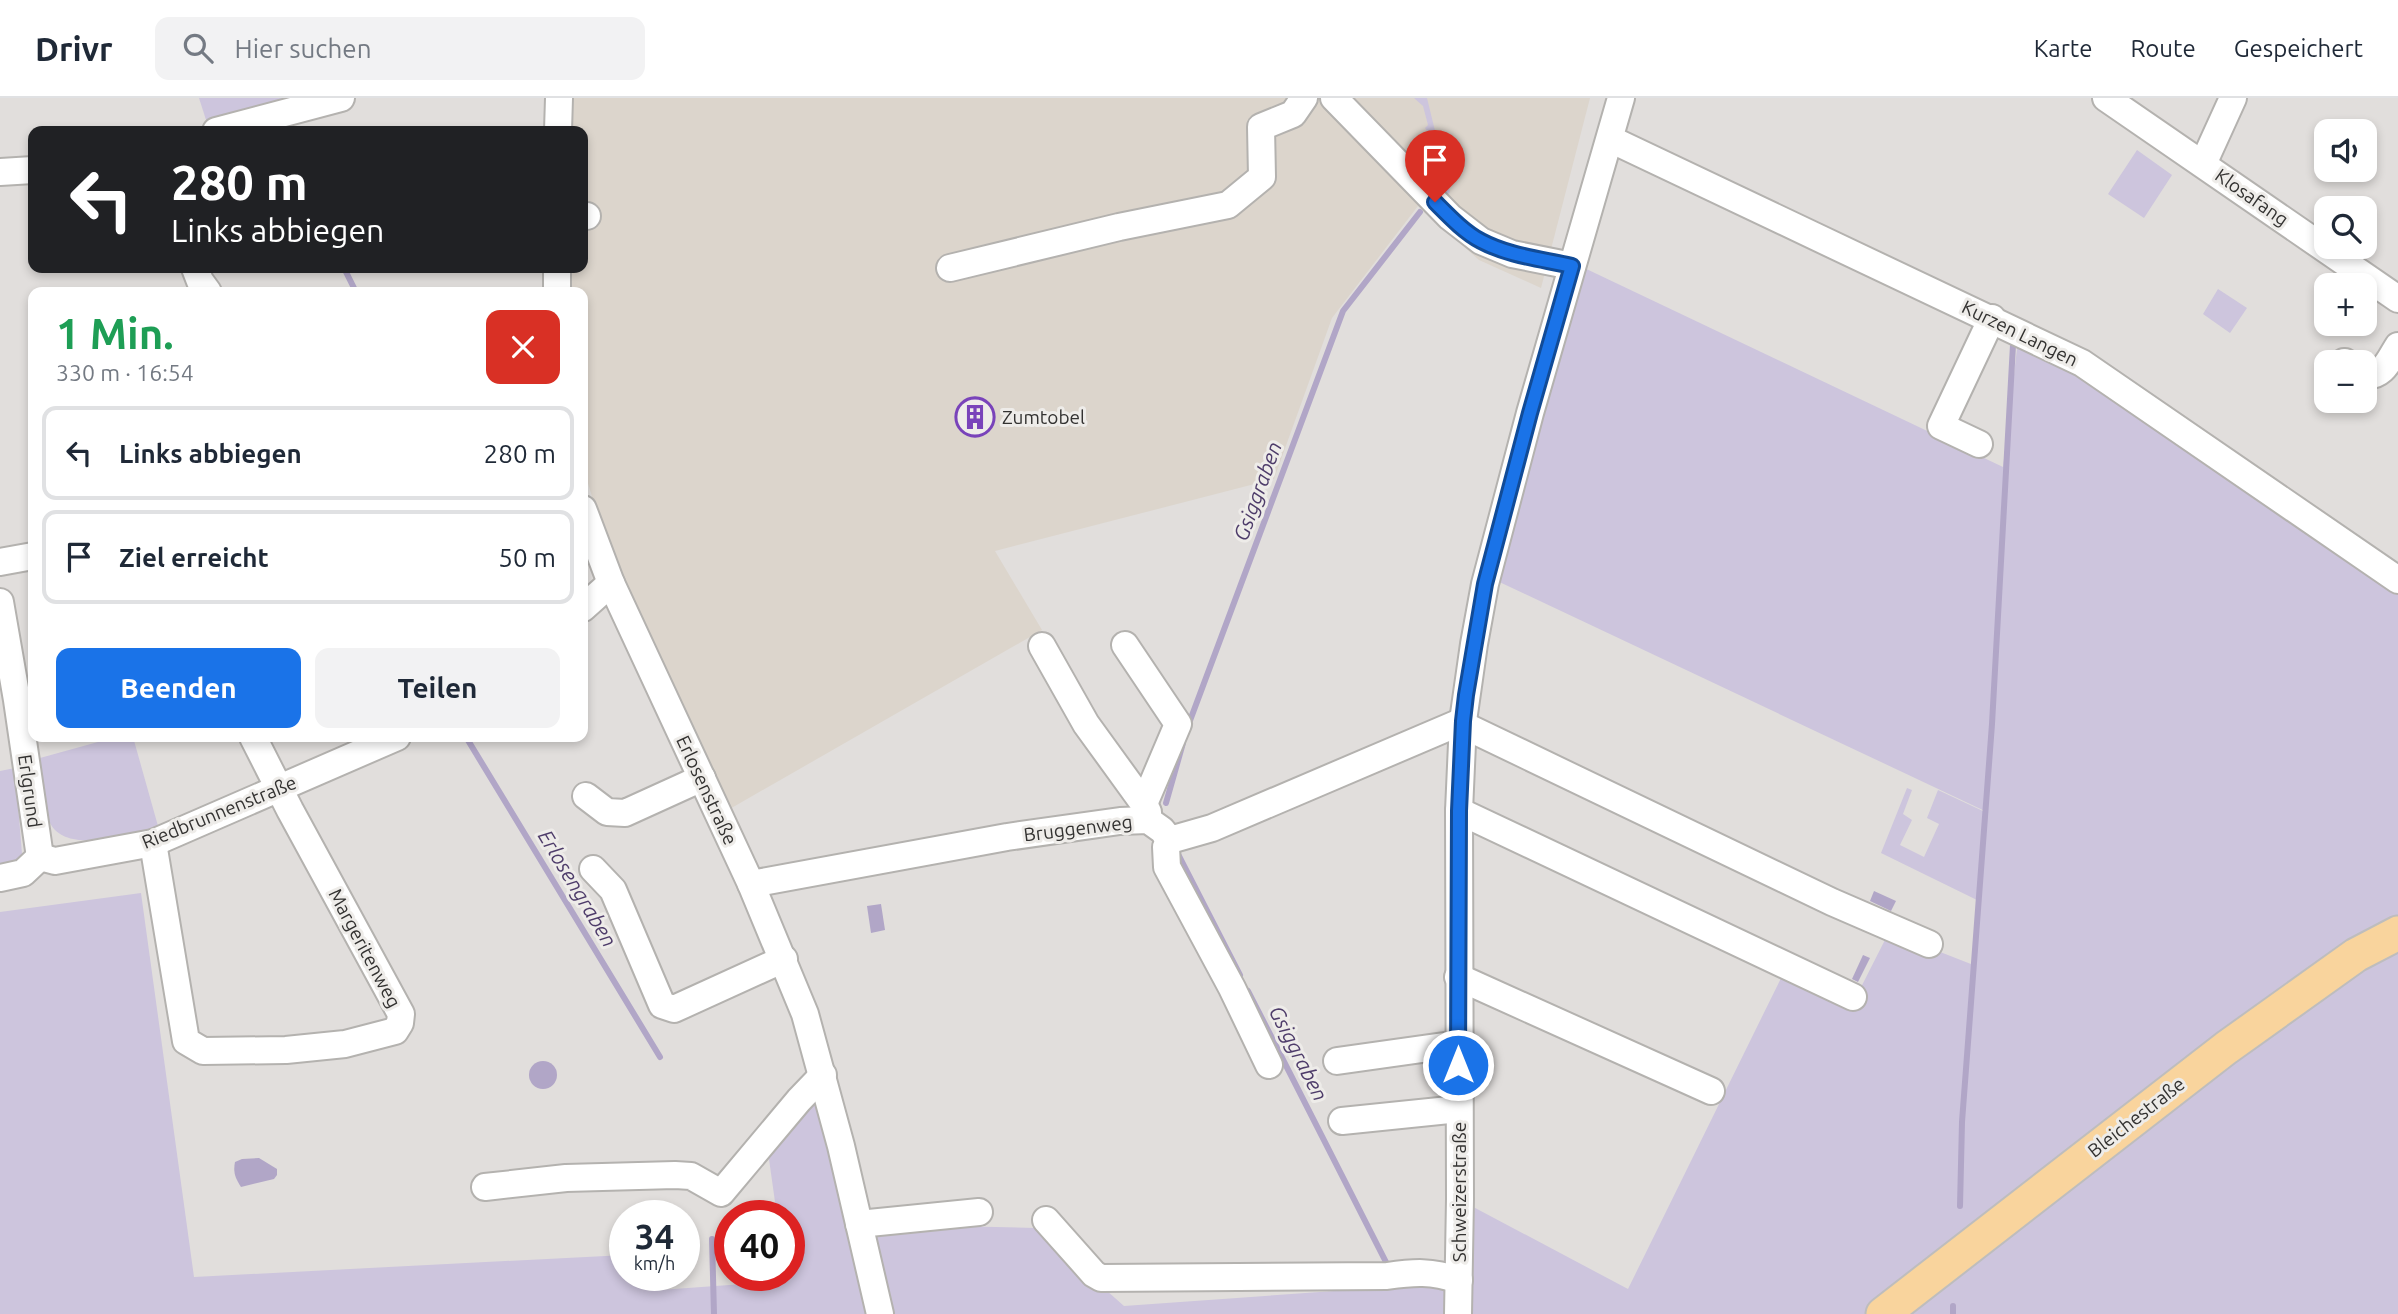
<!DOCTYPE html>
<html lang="de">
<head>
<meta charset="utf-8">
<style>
  :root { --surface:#fff; --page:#f2f2f3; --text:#1f2937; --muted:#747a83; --line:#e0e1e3; --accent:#1a73e8 }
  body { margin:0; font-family:Ubuntu,sans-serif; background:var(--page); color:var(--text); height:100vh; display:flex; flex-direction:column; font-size:26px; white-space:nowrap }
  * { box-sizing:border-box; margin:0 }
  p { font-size:23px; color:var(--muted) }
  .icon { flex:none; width:38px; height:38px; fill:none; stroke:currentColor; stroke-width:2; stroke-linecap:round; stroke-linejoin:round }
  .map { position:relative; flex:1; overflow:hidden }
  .panel { position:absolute; left:28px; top:189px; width:560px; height:455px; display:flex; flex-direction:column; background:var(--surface); border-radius:14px; box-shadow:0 4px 10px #0003 }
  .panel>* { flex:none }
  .top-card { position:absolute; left:28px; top:28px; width:560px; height:147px; border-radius:14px; box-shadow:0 4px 10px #0003; background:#202124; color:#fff; overflow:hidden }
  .fabs { position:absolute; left:2314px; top:21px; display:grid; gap:14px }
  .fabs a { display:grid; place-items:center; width:63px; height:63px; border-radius:14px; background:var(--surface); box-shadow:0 4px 10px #0003; font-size:35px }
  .speed { position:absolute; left:609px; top:1102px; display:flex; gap:14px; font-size:35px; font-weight:700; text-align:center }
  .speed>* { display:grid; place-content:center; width:91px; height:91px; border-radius:50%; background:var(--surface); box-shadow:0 4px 10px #0003; line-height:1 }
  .speed small { font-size:18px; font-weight:400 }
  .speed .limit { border:10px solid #d22; background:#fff; color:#111 }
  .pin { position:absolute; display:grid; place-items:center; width:60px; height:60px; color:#fff; margin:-72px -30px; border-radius:50% 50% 50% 0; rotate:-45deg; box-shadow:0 0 7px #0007 }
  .pin .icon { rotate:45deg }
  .me { position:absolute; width:77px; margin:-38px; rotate:0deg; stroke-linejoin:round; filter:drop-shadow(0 0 5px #0008) }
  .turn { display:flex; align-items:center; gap:24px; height:147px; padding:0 28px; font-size:32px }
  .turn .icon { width:91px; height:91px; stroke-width:2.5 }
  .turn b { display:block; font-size:49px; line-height:60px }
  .round { display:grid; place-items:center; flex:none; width:74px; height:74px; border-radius:14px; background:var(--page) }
  .headline { display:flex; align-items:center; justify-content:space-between; height:119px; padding:0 28px }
  h1 { font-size:42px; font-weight:700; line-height:52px; color:#1e9e55 }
  .button { display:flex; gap:14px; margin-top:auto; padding:14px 28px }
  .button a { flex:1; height:80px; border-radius:14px; background:var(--accent); color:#fff; font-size:28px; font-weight:700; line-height:80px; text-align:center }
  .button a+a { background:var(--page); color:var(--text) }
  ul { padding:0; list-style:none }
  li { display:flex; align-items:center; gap:21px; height:94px; margin:0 14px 10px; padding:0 14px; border:4px solid var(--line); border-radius:14px }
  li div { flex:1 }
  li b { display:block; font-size:26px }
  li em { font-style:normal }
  header { display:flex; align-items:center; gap:42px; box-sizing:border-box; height:98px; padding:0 35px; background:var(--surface); border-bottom:2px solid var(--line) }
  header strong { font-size:33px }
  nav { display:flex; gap:38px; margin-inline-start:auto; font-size:24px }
  .search { width:490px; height:63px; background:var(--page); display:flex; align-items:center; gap:18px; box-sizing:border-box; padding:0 24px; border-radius:14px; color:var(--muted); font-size:26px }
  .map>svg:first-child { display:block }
  .built { fill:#dcd5cc }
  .green { fill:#cdc5dd }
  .water { fill:#b1a6c7 }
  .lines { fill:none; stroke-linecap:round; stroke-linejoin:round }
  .stream { stroke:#b1a6c7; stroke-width:6 }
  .minor-casing { stroke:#b4b2af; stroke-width:30 }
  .major-casing { stroke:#bebdbd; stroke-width:37 }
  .minor { stroke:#fff; stroke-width:26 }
  .major { stroke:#f9d49d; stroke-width:33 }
  .route-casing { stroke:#114b97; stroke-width:18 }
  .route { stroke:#1a73e8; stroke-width:12 }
  .labels { text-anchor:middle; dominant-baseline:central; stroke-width:6; stroke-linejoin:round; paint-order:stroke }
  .street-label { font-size:19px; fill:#333231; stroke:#eeece9 }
  .poi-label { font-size:19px; fill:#333231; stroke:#eeece9; text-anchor:start }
  .water-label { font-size:21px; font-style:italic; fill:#4e3c6a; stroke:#eeece9 }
</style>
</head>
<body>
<header>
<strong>Drivr</strong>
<div class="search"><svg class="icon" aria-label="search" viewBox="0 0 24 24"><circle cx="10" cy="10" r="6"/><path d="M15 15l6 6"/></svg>Hier suchen</div>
<nav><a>Karte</a><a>Route</a><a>Gespeichert</a></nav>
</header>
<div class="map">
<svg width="2398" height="1216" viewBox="0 0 2398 1216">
  <rect width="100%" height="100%" fill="#e1dedc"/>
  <path class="built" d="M 566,0 L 1590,0 L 1541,190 L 1479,162 L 1418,108 L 1332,220 L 1274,381 L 995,453 L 1042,532 L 728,712 L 601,428 L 583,369 L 583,194 L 567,194 L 567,170 L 583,170 L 583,33 L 566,33 Z"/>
  <g class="green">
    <path d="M 199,0 L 295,0 L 207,25 Z"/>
    <path d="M 1414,0 L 1427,0 L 1450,94 L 1447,98 L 1400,54 L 1403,51 L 1414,60 L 1433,41 L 1425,30 L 1428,27 L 1423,8 Z"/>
    <path d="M 2137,52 L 2172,77 L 2144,120 L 2108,96 Z"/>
    <path d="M 1578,167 L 2003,369 L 2019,234 L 2398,490 L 2398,1216 L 0,1216 L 0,814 L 141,795 L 194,1179 L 625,1157 L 625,1178 L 654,1178 L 660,1192 L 786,1183 L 786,1178 L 789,1178 L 789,1118 L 777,1118 L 768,1054 L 819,994 L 859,1126 L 1036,1130 L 1124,1208 L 1461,1184 L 1462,1103 L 1628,1191 L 1785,872 L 1854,903 L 1889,834 L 1976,868 L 1987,714 L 1493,481 Z"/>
    <path d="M 2218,191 L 2247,210 L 2230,235 L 2203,216 Z"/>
    <path d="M 116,639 L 133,639 L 158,728 C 131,737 66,757 50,725 C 44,711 42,676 40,660 Z"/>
    <path d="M 15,670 L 22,756 L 19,763 L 0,773 L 0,673 Z"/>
    <path d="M 1907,690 L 1912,692 L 1903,716 L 1912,722 L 1900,747 L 1924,759 L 1939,726 L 1927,720 L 1938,692 L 1985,714 L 1979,803 L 1881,755 Z"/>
  </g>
  <g class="water">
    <path d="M 1874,793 L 1896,803 L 1891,813 L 1870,803 Z"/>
    <path d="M 881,806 L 885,832 L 871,835 L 867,808 Z"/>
    <path d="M 1863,857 L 1870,860 L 1858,884 L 1852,881 Z"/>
    <circle cx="543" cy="977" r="14"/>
    <path d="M 259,1060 L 277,1071 L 277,1077 L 274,1081 L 241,1089 C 235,1080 233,1074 235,1064 L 242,1061 Z"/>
  </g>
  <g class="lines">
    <g class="stream">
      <path d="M 344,170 L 356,194"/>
      <path d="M 1188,628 L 1343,213 L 1420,114"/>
      <path d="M 466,639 L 660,959"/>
      <path d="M 1166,705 L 1183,645"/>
      <path d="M 1177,754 L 1240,877"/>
      <path d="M 1248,893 L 1389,1170"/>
      <path d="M 1960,1108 L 1962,1024 L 1992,626 L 2013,247"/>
      <path d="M 712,1141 L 714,1216"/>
      <path d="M 1953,1216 L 1953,1208"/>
    </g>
    <g class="minor-casing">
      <g id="minor">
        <path d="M 1334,0 L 1450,119 L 1481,143 L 1512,156 L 1572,168"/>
        <path d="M 2106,0 L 2398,201"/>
        <path d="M 216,33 L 341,0"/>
        <path d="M 558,33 L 559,0"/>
        <path d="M 1610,41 L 2082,265 L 2398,482"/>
        <path d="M 2203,66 L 2233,0"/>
        <path d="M 0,74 L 33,72"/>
        <path d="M 583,118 L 587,118"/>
        <path d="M 195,170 L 200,183 L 208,194"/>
        <path d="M 557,170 L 557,194"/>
        <path d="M 950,170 L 1119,129 L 1228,107 L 1262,79 L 1261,29 L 1293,16 L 1304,0"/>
        <path d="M 2344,264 L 2345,264"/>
        <path d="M 2364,277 C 2383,280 2389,262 2398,248"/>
        <path d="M 1979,346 L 1941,328 L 1992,220"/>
        <path d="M 583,411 L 611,485 L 751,786 L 805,916 L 841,1048 L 880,1216"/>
        <path d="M 0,464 L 33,458"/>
        <path d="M 0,504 L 17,602 L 40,759"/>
        <path d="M 583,510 L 611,485"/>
        <path d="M 1125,547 L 1178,626 L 1144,706"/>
        <path d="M 1042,548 L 1086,626 L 1144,706 L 1148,714 L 1148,722"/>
        <path d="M 1463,627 L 1832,804 L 1929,846"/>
        <path d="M 586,698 L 607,714 L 625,715 L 702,680"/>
        <path d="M 1459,713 L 1853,899"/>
        <path d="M 1170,742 L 1166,749 L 1167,769 L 1232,890 L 1269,967"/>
        <path d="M 153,745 L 186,943 L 203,953 L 286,952 L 345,946 L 395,933 L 400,925 L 401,916 L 290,712 L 253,639"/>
        <path d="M 40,759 L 55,763 L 153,745 L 397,639"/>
        <path d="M 593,771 L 613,792 L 662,907 L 674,911 L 784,861"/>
        <path d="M 0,780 L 23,775 L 40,759"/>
        <path d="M 751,786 L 1007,739 L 1120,723 L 1148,722 L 1162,732 L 1170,742 L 1212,730 L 1463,623"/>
        <path d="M 1458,879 L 1711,993"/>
        <path d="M 1337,963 L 1458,946"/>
        <path d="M 1342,1023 L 1459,1011"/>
        <path d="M 485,1089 L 566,1080 L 675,1077 L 691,1078 L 721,1095 L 799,1002 L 823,977"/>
        <path d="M 1046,1122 L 1094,1176 L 1101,1180 L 1387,1178 C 1415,1174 1431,1173 1459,1182"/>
        <path d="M 859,1126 L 979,1114"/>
        <path d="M 1458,1216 L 1460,1101 L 1459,713 L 1463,623 L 1474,546 L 1485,486 L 1530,315 L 1621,0"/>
      </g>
    </g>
    <g class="major-casing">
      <path id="major" d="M 1883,1216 L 2226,950 L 2356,857 L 2398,835"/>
    </g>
    <use href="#minor" class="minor"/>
    <use href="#major" class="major"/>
  </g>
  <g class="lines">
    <g class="route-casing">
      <path id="route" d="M 1435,104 C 1449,118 1464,134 1481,143 C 1509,158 1542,161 1572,168 L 1530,315 L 1485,486 L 1466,597 L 1463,623 L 1459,713 L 1458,967"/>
    </g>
    <use href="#route" class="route"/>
  </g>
  <defs>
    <g id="building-ring" transform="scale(2.0125)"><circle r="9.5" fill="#eeece9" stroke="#7943ba" stroke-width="1.5"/><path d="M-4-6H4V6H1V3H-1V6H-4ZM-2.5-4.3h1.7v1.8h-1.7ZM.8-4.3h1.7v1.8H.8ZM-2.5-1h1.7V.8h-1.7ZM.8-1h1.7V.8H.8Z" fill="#7943ba"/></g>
  </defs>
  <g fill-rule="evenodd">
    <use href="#building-ring" x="975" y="319"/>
  </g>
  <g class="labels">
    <g class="street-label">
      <text transform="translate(2252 99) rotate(35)">Klosafang</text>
      <text transform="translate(2020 235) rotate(26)">Kurzen Langen</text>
      <text transform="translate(707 692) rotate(65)">Erlosenstraße</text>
      <text transform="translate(30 693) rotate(82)">Erlgrund</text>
      <text transform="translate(219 714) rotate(-22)">Riedbrunnenstraße</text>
      <text transform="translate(1078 730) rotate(-7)">Bruggenweg</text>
      <text transform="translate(365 850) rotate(62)">Margeritenweg</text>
      <text transform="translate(2136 1019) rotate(-38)">Bleichestraße</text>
      <text transform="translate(1459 1094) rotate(-90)">Schweizerstraße</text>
    </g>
    <g class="poi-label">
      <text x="1002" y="319">Zumtobel</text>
    </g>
    <g class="water-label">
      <text transform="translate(1257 393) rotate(-70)">Gsiggraben</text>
      <text transform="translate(578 790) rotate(59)">Erlosengraben</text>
      <text transform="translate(1299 955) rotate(63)">Gsiggraben</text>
    </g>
  </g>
</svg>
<div class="fabs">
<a><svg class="icon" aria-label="sound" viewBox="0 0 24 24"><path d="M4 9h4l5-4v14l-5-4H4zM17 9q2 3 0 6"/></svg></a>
<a><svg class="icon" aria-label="search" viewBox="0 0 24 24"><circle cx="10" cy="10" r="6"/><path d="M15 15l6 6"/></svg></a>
<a>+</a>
<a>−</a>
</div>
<div class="speed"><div>34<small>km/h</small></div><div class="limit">40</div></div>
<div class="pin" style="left:1435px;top:104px;background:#d93025"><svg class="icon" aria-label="arrive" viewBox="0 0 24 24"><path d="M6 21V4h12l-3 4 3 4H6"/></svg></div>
<svg class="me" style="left:1458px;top:967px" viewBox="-20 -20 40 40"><circle r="17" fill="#1a73e8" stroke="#fff" stroke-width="3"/><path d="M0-11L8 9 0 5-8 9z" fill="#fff"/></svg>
<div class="top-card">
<div class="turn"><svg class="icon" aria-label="left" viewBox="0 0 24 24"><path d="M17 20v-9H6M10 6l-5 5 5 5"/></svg><div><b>280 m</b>Links abbiegen</div></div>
</div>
<section class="panel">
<div class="headline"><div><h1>1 Min.</h1><p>330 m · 16:54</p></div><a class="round" style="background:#d93025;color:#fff"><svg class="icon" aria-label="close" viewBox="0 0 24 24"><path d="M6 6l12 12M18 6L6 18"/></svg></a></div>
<ul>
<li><svg class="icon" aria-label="left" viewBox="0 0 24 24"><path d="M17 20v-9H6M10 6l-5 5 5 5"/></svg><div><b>Links abbiegen</b></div><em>280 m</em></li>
<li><svg class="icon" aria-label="arrive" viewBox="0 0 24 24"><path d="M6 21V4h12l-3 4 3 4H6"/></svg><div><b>Ziel erreicht</b></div><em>50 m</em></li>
</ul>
<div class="button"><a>Beenden</a><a>Teilen</a></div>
</section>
</div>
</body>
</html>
